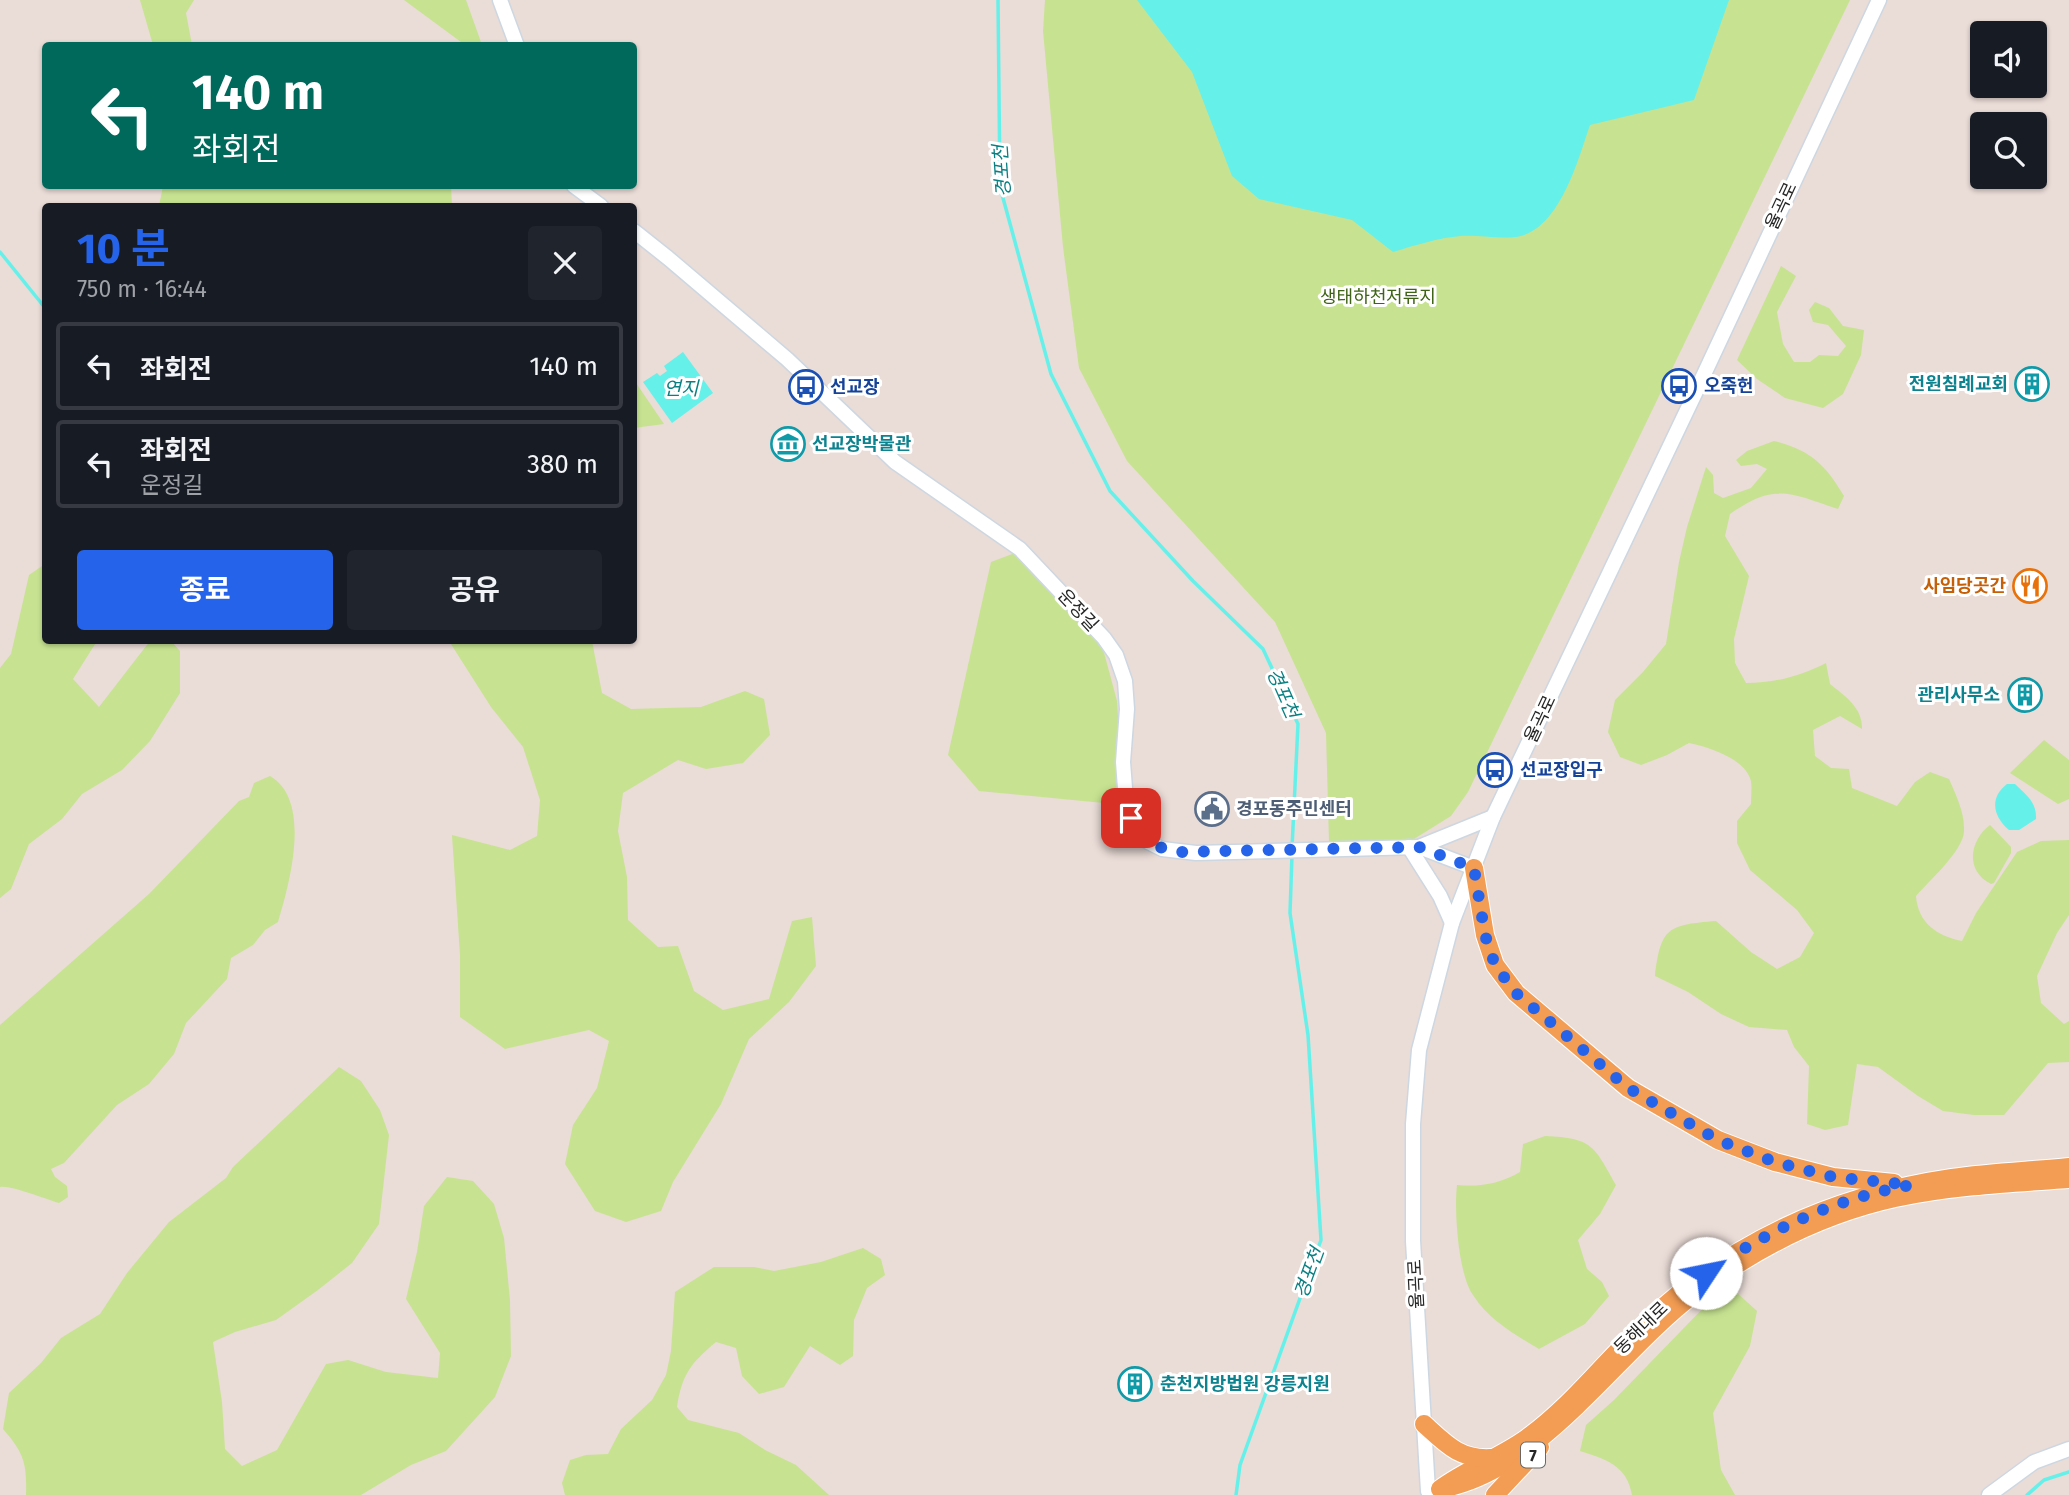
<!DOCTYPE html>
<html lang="ko">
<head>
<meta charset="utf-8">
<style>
  :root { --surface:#171b24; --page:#20242c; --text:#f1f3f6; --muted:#9ea1a6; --line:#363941; --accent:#2563eb }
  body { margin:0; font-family:"Fira Sans","Noto Sans KR",sans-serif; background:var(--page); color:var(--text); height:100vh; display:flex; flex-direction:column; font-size:26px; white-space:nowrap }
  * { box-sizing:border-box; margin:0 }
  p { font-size:23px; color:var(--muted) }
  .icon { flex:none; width:38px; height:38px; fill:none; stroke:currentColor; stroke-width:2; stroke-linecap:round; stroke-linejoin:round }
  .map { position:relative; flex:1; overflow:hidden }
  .sheet { position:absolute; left:42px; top:203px; width:595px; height:441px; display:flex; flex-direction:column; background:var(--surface); border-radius:7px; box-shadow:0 2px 5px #0004 }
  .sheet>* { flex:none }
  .banner { position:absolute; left:42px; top:42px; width:595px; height:147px; border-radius:7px; box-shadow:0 2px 5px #0004; background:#00695c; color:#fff; overflow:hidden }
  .controls { position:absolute; left:1970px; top:21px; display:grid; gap:14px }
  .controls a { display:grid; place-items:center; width:77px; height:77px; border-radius:7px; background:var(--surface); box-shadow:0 2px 5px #0004; font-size:35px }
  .pin { position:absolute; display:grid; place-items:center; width:60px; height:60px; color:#fff; margin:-30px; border-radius:14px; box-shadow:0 4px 10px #0006 }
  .me { position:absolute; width:77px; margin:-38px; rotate:56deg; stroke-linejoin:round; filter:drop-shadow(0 0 5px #0008) }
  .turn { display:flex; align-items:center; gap:24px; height:147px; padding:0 35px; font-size:32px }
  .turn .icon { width:91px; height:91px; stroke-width:2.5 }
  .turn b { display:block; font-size:49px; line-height:60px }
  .round { display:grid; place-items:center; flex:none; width:74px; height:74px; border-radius:7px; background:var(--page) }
  .summary { display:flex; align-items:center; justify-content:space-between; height:119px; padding:0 35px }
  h1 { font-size:42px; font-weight:700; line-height:52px; color:var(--accent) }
  .action { display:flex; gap:14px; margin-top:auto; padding:14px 35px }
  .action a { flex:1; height:80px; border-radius:7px; background:var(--accent); color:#fff; font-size:28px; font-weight:700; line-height:80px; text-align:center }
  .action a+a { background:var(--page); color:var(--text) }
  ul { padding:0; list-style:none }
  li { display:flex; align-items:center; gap:21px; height:88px; margin:0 14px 10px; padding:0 21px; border:4px solid var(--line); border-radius:7px }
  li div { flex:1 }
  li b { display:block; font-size:26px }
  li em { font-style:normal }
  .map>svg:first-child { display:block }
  .green { fill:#c7e391 }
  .water { fill:#66f0ea }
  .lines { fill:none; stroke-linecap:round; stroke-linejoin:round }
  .stream { stroke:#66f0ea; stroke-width:3.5 }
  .tertiary-casing { stroke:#cdd7e1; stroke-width:17 }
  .primary-casing { stroke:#fff; stroke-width:20 }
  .tertiary { stroke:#fff; stroke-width:14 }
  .primary { stroke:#f39c53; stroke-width:18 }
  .route { stroke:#2563eb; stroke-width:12; stroke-dasharray:0 21.6 }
  .labels { text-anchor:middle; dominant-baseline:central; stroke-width:6; stroke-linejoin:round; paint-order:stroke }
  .shield { fill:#fff; stroke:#686868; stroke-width:2 }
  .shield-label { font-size:16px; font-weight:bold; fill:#272727 }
  .street-label { font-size:18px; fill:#272727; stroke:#fff }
  .park-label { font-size:18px; fill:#3f6317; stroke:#fff }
  .culture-label { font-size:18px; font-weight:bold; fill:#0d838f; stroke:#fff; text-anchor:end }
  .transit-label { font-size:18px; font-weight:bold; fill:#164399; stroke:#fff; text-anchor:start }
  .food-label { font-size:18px; font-weight:bold; fill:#c56008; stroke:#fff; text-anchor:end }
  .service-label { font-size:18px; font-weight:bold; fill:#4e5e75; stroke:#fff; text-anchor:start }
  .water-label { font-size:19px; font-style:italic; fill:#0b8083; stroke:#fff }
</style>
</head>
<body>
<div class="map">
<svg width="2069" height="1495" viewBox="0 0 2069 1495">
  <rect width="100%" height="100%" fill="#eadcd7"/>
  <g class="green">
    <path d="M 140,0 L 194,0 L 186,13 L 192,45 L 153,45 Z"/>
    <path d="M 404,0 L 466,0 L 482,45 L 460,45 L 461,42 Z"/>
    <path d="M 1045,0 L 1850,0 L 1468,792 L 1451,816 L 1414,839 L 1329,842 L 1326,733 L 1275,622 L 1127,461 L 1079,368 L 1063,247 L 1043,31 Z"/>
    <path d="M 163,186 L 451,186 L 452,206 L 159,206 Z"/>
    <path d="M 1781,266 L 1796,276 L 1777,312 L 1783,344 L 1794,362 L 1810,362 L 1819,355 L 1838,356 L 1846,346 L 1828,325 L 1813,322 L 1809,310 L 1815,302 L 1829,308 L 1843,326 L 1864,330 L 1861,355 L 1843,394 L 1823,408 L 1785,398 L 1757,379 L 1737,360 Z"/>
    <path d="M 634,380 L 664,424 L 634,428 Z"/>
    <path d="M 1774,441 C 1810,450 1825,464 1844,496 L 1838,509 C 1790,493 1775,482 1730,514 L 1725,536 L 1749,576 L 1734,639 L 1735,663 L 1746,683 C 1775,683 1801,676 1826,663 L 1830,684 C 1845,696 1863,708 1862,729 L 1840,716 L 1813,730 L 1815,756 L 1831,768 L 1849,769 L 1852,788 L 1897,806 L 1915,782 L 1930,772 L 1949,779 C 1956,795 1965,813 1964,831 C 1964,850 1928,882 1916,896 C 1918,923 1937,936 1962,941 L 1976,913 L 2017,852 L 2041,841 L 2069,840 L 2069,915 L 2057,933 L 2037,976 L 2041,1003 L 2064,1024 L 2069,1021 L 2069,1062 L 2048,1063 L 2004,1115 L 1974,1115 L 1943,1111 L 1918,1096 L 1878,1067 L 1857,1064 L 1848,1125 L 1825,1130 L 1807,1124 L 1809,1066 L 1794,1047 L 1787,1030 L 1749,1027 L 1721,1014 L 1688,992 L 1655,976 C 1661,927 1668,925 1716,921 L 1751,952 L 1777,969 L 1800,957 L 1814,933 L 1797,910 L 1750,870 L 1737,843 L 1737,821 L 1751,804 C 1751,797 1752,788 1751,781 C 1745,758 1708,747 1689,743 L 1667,755 L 1641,765 L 1620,757 L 1608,732 L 1615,700 L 1643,672 L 1666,644 L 1679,562 L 1687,527 L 1706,467 L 1713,475 L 1714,493 L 1723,498 L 1751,488 L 1767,469 L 1757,464 L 1741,466 L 1736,460 L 1747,451 Z"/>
    <path d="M 1015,553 L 1099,634 L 1117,701 L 1124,805 L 979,791 L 948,755 L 991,562 Z"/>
    <path d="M 45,564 L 46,640 L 97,641 L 73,679 L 99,707 L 150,641 L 171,641 L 180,651 L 180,693 L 150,741 L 122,770 L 82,794 L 62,819 L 29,844 L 11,889 L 0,898 L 0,668 L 11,654 L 29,575 Z"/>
    <path d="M 449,641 L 592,641 L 602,693 L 631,709 L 701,707 L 745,691 L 764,699 L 770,735 L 743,763 L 706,769 L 678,760 L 623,793 L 618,831 L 627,877 L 628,920 L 658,947 L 678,946 L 694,991 L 723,1010 L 769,999 L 792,921 L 812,917 L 816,966 L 789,1002 L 749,1039 L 721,1104 L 673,1182 L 661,1211 L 626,1222 L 595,1211 L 565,1164 L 573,1125 L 597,1088 L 609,1041 L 589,1030 L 505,1049 L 460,1017 L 460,955 L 452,835 L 510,850 L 537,836 L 540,800 L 523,747 L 491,707 Z"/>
    <path d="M 2044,740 L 2069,760 L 2069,799 L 2058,804 L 2010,773 Z"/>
    <path d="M 270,776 C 313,801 289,885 278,922 L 265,930 L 253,945 L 231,958 L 227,979 L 186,1023 L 174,1054 L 149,1084 L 117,1105 L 64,1163 L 51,1169 L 55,1177 L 67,1186 L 68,1197 L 59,1203 C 45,1199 11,1185 0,1187 L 0,1025 L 149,894 L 239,801 L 249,797 L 254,783 Z"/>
    <path d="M 1990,825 L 2011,847 L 2011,853 L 1994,883 L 1991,884 C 1965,871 1969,841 1990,825 Z"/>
    <path d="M 339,1067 L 361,1081 L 380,1110 L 389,1135 L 379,1224 L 352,1263 L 318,1290 L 276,1320 L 235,1332 L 213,1342 L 222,1402 L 225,1449 L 242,1466 L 277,1450 L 326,1364 L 348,1360 L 386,1372 L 438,1378 L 440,1353 L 406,1299 L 417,1252 L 424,1206 L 447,1177 L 473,1181 L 494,1204 L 504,1238 L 510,1300 L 511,1356 L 495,1397 L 446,1451 L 411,1465 L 361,1495 L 26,1495 C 27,1463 24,1453 3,1429 L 9,1393 L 41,1363 L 61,1338 L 100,1314 L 127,1273 L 169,1222 L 226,1178 L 233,1167 Z"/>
    <path d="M 1545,1136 C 1593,1138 1594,1146 1616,1185 L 1600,1214 L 1578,1240 L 1587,1269 L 1602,1282 L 1609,1296 L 1585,1324 L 1539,1349 C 1514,1334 1489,1320 1473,1295 C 1458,1274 1454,1210 1457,1185 C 1481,1187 1499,1184 1520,1172 L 1523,1144 Z"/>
    <path d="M 863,1248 L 881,1259 L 885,1275 L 867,1288 L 854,1320 L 853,1356 L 840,1365 L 810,1346 L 784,1387 L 759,1394 L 742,1376 L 736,1348 L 716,1342 C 691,1363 682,1374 677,1407 L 688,1420 L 739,1433 L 765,1450 L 796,1465 L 829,1495 L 565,1495 L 562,1483 L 570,1460 L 586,1455 L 608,1454 L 621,1429 L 652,1400 L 666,1375 L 671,1351 L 675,1292 L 714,1267 L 754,1267 L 774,1271 L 821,1262 Z"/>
    <path d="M 1737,1293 L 1757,1311 L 1750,1346 L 1713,1413 L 1721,1470 L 1735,1495 L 1632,1495 C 1627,1465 1605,1459 1580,1451 L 1586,1425 L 1614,1400 L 1714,1297 Z"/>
  </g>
  <g class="water">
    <path d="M 1137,0 L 1729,0 L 1694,100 L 1590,125 C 1578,160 1561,225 1521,236 C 1507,240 1478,235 1461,236 C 1438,238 1416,245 1393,252 L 1352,220 L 1259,199 L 1232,176 L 1192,72 Z"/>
    <path d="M 683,352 L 713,393 L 672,423 L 643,382 L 657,373 L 660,376 L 667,371 L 664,366 Z"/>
    <path d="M 2007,784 L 2015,784 C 2026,795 2037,802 2036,819 L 2019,830 L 2009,830 C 1993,816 1989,798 2007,784 Z"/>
  </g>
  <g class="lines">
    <g class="stream">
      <path d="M 998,0 L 1000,187 L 1051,374 L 1110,491 L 1193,581 L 1263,649 L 1298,724 L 1292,848"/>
      <path d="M 0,252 L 46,309"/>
      <path d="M 1236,1495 L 1240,1465 L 1321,1240 L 1308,1035 L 1290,913 L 1292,855"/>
      <path d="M 2027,1495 L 2044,1480 L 2069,1472"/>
    </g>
    <g class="tertiary-casing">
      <g id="tertiary">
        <path d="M 500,0 L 517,46"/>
        <path d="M 574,186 L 601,206"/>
        <path d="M 634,231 L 668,258 L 787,359 L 895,462 L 1020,549 L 1104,638 L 1116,655 L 1125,681 L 1127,709 L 1123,762 L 1126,801 L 1131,818 L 1138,831 L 1148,842 L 1162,849 L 1196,853 L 1419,847 L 1474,868"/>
        <path d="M 1409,847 L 1440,896 L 1452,923"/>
        <path d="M 1419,847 L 1493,817"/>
        <path d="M 1428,1491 L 1413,1241 L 1413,1124 L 1419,1050 L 1452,923 L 1493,817 L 1699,385 L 1879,0"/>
        <path d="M 1989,1495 L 2034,1462 L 2069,1449"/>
      </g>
    </g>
    <g class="primary-casing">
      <g id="primary">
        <path d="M 1474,868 L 1485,935 L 1495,965 L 1516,993 L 1628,1088 L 1718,1140 L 1775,1162 L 1833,1177 L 1894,1183"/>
        <path d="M 2069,1167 C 2030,1171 1991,1172 1952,1178 C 1843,1194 1744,1235 1661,1309 C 1614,1349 1577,1402 1527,1438 C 1499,1458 1467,1469 1440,1489 C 1540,1472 1617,1352 1694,1294 C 1753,1250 1822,1214 1895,1198 C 1952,1186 2011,1183 2069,1179"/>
        <path d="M 1424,1424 C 1446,1444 1460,1460 1491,1458"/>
        <path d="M 1495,1495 L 1540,1447"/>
      </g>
    </g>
    <use href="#tertiary" class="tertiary"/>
    <use href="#primary" class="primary"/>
  </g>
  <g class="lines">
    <path class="route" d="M 1131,818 C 1142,839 1155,848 1178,852 L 1419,847 L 1474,868 L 1485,935 L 1495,965 L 1516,993 L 1628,1088 L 1718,1140 L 1775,1162 L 1833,1177 L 1911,1185 C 1836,1198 1769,1230 1706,1273"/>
  </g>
  <defs>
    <g id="building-ring" transform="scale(1.75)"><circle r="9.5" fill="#fff" stroke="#0f9aa8" stroke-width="1.5"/><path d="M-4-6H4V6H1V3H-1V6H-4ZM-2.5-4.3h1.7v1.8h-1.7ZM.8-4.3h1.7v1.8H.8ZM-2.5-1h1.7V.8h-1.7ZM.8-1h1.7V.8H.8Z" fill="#0f9aa8"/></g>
    <g id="bus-ring" transform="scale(1.75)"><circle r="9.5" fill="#fff" stroke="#1a4fb4" stroke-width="1.5"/><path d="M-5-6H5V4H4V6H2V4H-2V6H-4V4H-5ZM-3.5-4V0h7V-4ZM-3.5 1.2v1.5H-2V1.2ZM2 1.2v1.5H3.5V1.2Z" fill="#1a4fb4"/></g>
    <g id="museum-ring" transform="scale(1.75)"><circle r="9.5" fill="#fff" stroke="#0f9aa8" stroke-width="1.5"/><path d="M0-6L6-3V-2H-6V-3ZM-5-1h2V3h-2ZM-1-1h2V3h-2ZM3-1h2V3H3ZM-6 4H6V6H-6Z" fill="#0f9aa8"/></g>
    <g id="restaurant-ring" transform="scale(1.75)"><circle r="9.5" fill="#fff" stroke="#e8710a" stroke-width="1.5"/><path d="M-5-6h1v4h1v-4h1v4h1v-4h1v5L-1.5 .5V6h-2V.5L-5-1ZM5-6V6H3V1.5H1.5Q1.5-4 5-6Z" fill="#e8710a"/></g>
    <g id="civic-ring" transform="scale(1.75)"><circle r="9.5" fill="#fff" stroke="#5c6f8a" stroke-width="1.5"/><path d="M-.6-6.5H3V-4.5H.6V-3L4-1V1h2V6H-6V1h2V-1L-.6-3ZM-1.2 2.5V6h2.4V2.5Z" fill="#5c6f8a"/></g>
  </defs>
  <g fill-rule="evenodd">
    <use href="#building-ring" x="2032" y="384"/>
    <use href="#bus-ring" x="1679" y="386"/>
    <use href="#bus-ring" x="806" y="387"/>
    <use href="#museum-ring" x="788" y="444"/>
    <use href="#restaurant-ring" x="2030" y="586"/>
    <use href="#building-ring" x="2025" y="695"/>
    <use href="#bus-ring" x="1495" y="770"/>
    <use href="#civic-ring" x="1212" y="809"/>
    <use href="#building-ring" x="1135" y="1384"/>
  </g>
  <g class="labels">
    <rect class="shield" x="1521" y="1442.5" width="24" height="25" rx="5"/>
    <g class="shield-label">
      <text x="1533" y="1455">7</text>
    </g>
    <g class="street-label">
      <text transform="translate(1781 206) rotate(-65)">율곡로</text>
      <text transform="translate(1078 610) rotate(47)">운정길</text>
      <text transform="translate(1540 719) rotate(-65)">율곡로</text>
      <text transform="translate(1416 1284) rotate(-93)">율곡로</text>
      <text transform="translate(1641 1328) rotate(-44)">동해대로</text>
    </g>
    <g class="park-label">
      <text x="1378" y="297">생태하천저류지</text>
    </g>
    <g class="culture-label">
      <text x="2008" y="384">전원침례교회</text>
      <text x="812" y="444" text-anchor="start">선교장박물관</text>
      <text x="2000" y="695">관리사무소</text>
      <text x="1160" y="1384" text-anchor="start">춘천지방법원 강릉지원</text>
    </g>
    <g class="transit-label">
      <text x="1704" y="386">오죽헌</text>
      <text x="830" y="387">선교장</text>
      <text x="1520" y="770">선교장입구</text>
    </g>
    <g class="food-label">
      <text x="2006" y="586">사임당곳간</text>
    </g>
    <g class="service-label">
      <text x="1236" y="809">경포동주민센터</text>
    </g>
    <g class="water-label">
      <text transform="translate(1002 171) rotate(-94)">경포천</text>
      <text x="681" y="388">연지</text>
      <text transform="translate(1283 693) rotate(66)">경포천</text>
      <text transform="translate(1309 1273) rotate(-70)">경포천</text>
    </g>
  </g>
</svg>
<div class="controls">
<a><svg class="icon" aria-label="sound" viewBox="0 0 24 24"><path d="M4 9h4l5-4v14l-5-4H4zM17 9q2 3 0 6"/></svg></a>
<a><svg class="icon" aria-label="search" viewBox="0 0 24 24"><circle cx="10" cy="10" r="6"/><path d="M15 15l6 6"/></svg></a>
</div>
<div class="pin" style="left:1131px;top:818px;background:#d93025"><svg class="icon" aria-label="arrive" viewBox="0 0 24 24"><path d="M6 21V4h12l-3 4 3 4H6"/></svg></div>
<svg class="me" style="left:1706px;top:1273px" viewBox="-20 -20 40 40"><circle r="19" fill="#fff"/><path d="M0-13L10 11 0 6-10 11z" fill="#2563eb"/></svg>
<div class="banner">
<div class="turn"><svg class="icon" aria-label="left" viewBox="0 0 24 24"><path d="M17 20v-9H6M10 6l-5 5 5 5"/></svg><div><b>140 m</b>좌회전</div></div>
</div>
<section class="sheet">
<div class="summary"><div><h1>10 분</h1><p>750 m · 16:44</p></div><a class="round"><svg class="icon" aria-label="close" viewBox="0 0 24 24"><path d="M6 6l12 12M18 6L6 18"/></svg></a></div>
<ul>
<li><svg class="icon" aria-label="left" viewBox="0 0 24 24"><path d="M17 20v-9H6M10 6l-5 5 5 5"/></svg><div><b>좌회전</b></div><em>140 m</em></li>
<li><svg class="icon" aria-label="left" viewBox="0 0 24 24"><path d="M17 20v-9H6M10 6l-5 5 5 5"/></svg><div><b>좌회전</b><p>운정길</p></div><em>380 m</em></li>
</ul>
<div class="action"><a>종료</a><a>공유</a></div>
</section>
</div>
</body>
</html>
